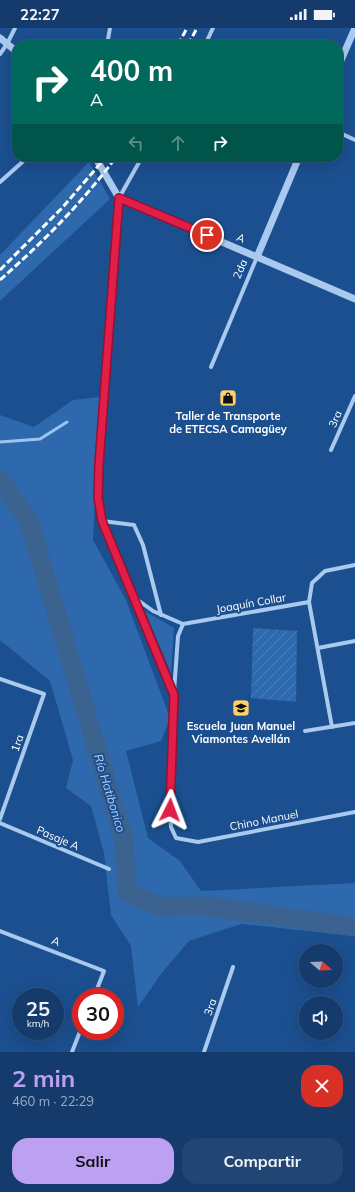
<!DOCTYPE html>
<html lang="es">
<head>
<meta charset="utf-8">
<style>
  :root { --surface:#143b6b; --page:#214673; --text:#f1f3f6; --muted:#9dadc1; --line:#33557e; --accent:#bca0f2 }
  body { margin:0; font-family:Mulish,sans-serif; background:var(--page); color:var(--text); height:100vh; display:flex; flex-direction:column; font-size:15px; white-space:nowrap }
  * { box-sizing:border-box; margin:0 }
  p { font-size:13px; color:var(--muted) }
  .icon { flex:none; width:22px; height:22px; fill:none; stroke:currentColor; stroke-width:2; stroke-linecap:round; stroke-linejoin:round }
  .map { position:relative; height:1024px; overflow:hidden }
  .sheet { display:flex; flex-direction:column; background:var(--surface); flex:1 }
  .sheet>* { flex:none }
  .top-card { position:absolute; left:12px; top:12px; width:331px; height:122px; border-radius:16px; box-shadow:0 4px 16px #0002,0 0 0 1px var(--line); background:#00695c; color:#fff; overflow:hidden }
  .needle { width:26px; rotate:109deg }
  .buttons { position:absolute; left:299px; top:916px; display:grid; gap:8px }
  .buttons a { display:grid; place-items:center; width:44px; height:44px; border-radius:50%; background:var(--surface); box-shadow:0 4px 16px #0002,0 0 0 1px var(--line); font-size:20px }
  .speed { position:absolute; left:12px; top:960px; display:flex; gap:8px; font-size:20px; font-weight:700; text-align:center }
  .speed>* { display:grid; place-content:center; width:52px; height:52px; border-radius:50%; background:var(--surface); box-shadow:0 4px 16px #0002,0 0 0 1px var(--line); line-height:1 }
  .speed small { font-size:10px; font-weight:400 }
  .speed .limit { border:6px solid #d22; background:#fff; color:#111 }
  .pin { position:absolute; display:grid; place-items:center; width:34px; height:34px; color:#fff; margin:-17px; border:2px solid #fff; border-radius:50%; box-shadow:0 1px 4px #0007 }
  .me { position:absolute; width:44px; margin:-22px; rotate:3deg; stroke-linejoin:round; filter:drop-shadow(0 0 3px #0008) }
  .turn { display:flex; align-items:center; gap:14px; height:84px; padding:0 12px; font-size:18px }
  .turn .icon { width:52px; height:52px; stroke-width:2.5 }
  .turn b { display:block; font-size:28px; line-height:34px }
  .lanes { display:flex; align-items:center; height:38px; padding:0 12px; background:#0003; justify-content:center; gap:20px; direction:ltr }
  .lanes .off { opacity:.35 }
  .round { display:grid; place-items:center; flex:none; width:42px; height:42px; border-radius:16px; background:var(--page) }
  .headline { display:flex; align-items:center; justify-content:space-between; height:68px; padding:0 12px }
  h1 { font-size:24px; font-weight:700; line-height:30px; color:var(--accent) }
  .button { display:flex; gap:8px; margin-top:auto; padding:8px 12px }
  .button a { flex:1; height:46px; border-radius:16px; background:var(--accent); color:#111; font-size:16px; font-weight:700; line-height:46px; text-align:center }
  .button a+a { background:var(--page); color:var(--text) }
  .status { display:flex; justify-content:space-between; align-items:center; height:28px; padding:0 20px; background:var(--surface); direction:ltr }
  .status svg { height:11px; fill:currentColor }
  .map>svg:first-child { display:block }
  .grass { fill:#2e69ad }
  .garden { fill:url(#garden-furrows) }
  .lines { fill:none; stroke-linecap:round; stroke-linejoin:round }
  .stream { stroke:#9cc4f0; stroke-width:3 }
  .river { stroke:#3c6290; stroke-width:19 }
  .minor { stroke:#a9c9ee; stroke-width:4 }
  .tertiary { stroke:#a9c9ee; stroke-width:7 }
  .rail { stroke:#fff; stroke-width:3; stroke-dasharray:7 3; stroke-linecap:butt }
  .route-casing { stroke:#92132f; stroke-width:10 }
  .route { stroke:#e11d48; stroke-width:7 }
  .labels { text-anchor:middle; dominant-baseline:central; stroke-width:4; stroke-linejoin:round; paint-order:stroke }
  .street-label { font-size:11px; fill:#fff; stroke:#1b4f8f }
  .poi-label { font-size:11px; font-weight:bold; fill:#fff; stroke:#1b4f8f }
  .water-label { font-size:12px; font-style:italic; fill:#b5d3f5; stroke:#1b4f8f }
</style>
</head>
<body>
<div class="status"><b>22:27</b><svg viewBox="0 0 49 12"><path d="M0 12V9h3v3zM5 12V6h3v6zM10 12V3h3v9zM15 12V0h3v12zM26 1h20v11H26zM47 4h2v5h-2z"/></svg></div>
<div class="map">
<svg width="355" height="1024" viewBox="0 0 355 1024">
  <defs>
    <pattern id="garden-furrows" width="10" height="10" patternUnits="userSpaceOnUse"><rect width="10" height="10" fill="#2e69ad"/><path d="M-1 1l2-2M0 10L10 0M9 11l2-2" fill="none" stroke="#4d80b9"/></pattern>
  </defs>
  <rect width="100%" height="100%" fill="#1b4f8f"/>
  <g class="grass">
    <path d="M 89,134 L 110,171 L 0,273 L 0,227 Z"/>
    <path d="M 100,369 L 93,512 L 126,572 L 170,690 L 161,713 L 126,723 L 148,810 L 180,833 L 201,863 L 355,855 L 355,908 L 241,896 L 189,913 L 161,946 L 138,979 L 131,918 L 111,887 L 104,825 L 91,778 L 66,760 L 73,732 L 50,653 L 0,612 L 0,387 L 34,399 L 73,372 Z"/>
    <path d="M 145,583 L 174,600 L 171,645 Z"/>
  </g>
  <path class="garden" d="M 253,600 L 297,603 L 296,674 L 251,670 Z"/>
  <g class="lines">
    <path class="stream" d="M 0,414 L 40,411 L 67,394"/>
    <path class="river" d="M 0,452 L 29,493 L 124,812 L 127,864 L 160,879 L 206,878 L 355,899"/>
    <g class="minor">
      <path d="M 107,17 L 110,0"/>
      <path d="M 205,17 L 213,0"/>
      <path d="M 0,26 L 7,16 L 15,0"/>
      <path d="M 338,104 L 355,112"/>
      <path d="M 142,129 L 119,170 L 99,436 L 99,469 L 102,493 L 174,667 L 170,782 L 171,799 L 176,810 L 198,814 L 355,784"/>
      <path d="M 0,154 L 28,129"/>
      <path d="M 211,339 L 257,229"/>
      <path d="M 331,422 L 355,368"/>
      <path d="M 102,493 L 134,497 L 143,517 L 161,587"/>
      <path d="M 135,570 L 153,583 L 183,596 L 309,574 L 312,555 L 325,543 L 355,537"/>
      <path d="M 309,574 L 332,699"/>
      <path d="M 318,620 L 355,613"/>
      <path d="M 0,651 L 44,666 L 0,791"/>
      <path d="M 174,664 L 178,608 L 183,596"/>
      <path d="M 305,703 L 355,695"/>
      <path d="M 0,795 L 109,841"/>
      <path d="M 0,903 L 104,943 L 94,969"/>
      <path d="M 72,1024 L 81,1001"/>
      <path d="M 204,1024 L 233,939"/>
    </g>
    <g class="tertiary">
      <path d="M 0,10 L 17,24"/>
      <path d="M 338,39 L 355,0"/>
      <path d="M 95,129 L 119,170 L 355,271"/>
      <path d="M 257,229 L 299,129"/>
    </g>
    <g class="rail">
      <path d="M 178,17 L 187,0"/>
      <path d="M 188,17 L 197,0"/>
      <path d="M 0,242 L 62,180 L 106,129"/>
      <path d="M 0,252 C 42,215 83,174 116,129"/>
    </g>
  </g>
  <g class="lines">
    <g class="route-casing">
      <path id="route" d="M 170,782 L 174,667 L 102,493 L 98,469 L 99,436 L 119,170 L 207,207"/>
    </g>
    <use href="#route" class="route"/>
  </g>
  <defs>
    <g id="shop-square" transform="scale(0.9)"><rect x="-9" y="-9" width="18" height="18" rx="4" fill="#ffd166" stroke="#1b4f8f"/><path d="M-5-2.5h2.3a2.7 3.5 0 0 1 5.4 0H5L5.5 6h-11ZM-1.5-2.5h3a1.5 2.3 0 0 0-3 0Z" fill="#111"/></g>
    <g id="school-square" transform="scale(0.9)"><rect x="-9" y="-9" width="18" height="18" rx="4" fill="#ffd166" stroke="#1b4f8f"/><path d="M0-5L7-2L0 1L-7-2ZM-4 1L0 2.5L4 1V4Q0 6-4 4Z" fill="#111"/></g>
  </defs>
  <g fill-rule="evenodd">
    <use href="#shop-square" x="228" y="370"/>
    <use href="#school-square" x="241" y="680"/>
  </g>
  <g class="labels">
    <g class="street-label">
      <text transform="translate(241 210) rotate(23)">A</text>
      <text transform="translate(240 241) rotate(-67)">2da</text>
      <text transform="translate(335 391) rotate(-66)">3ra</text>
      <text transform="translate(251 575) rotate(-10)">Joaquín Collar</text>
      <text transform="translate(17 715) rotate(-71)">1ra</text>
      <text transform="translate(264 792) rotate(-11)">Chino Manuel</text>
      <text transform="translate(58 810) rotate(23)">Pasaje A</text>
      <text transform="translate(56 913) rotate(21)">A</text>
      <text transform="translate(210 979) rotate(-71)">3ra</text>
    </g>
    <g class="poi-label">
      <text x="228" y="388">Taller de Transporte<tspan x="228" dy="13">de ETECSA Camagüey</tspan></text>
      <text x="241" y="698">Escuela Juan Manuel<tspan x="241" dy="13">Viamontes Avellán</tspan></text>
    </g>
    <g class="water-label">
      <text transform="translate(110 765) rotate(73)">Río Hatibonico</text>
    </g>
  </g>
</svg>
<div class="buttons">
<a><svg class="needle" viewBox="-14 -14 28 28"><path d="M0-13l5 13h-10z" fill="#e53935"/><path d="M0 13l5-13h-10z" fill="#9dadc1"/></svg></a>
<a><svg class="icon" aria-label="sound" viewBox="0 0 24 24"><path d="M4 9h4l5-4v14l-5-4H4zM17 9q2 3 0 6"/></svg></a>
</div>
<div class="speed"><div>25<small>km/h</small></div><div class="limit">30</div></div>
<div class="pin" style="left:207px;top:207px;background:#d93025"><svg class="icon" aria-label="arrive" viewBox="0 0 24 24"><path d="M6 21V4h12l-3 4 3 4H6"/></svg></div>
<svg class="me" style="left:170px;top:782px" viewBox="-20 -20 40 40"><path d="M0-17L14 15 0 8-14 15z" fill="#e11d48" stroke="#fff" stroke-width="4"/></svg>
<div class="top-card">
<div class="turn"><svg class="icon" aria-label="right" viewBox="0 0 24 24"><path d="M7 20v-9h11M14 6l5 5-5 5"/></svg><div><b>400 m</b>A</div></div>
<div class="lanes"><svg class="icon off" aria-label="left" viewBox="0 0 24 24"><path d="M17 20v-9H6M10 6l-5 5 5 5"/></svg><svg class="icon off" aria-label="ahead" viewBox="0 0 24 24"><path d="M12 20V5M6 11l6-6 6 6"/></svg><svg class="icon" aria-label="right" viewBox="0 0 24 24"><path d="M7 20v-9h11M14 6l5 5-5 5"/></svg></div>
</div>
</div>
<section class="sheet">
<div class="headline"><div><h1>2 min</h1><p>460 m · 22:29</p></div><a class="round" style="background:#d93025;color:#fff"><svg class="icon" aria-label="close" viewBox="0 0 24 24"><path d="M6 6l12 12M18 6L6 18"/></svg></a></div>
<div class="button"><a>Salir</a><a>Compartir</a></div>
</section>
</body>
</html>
